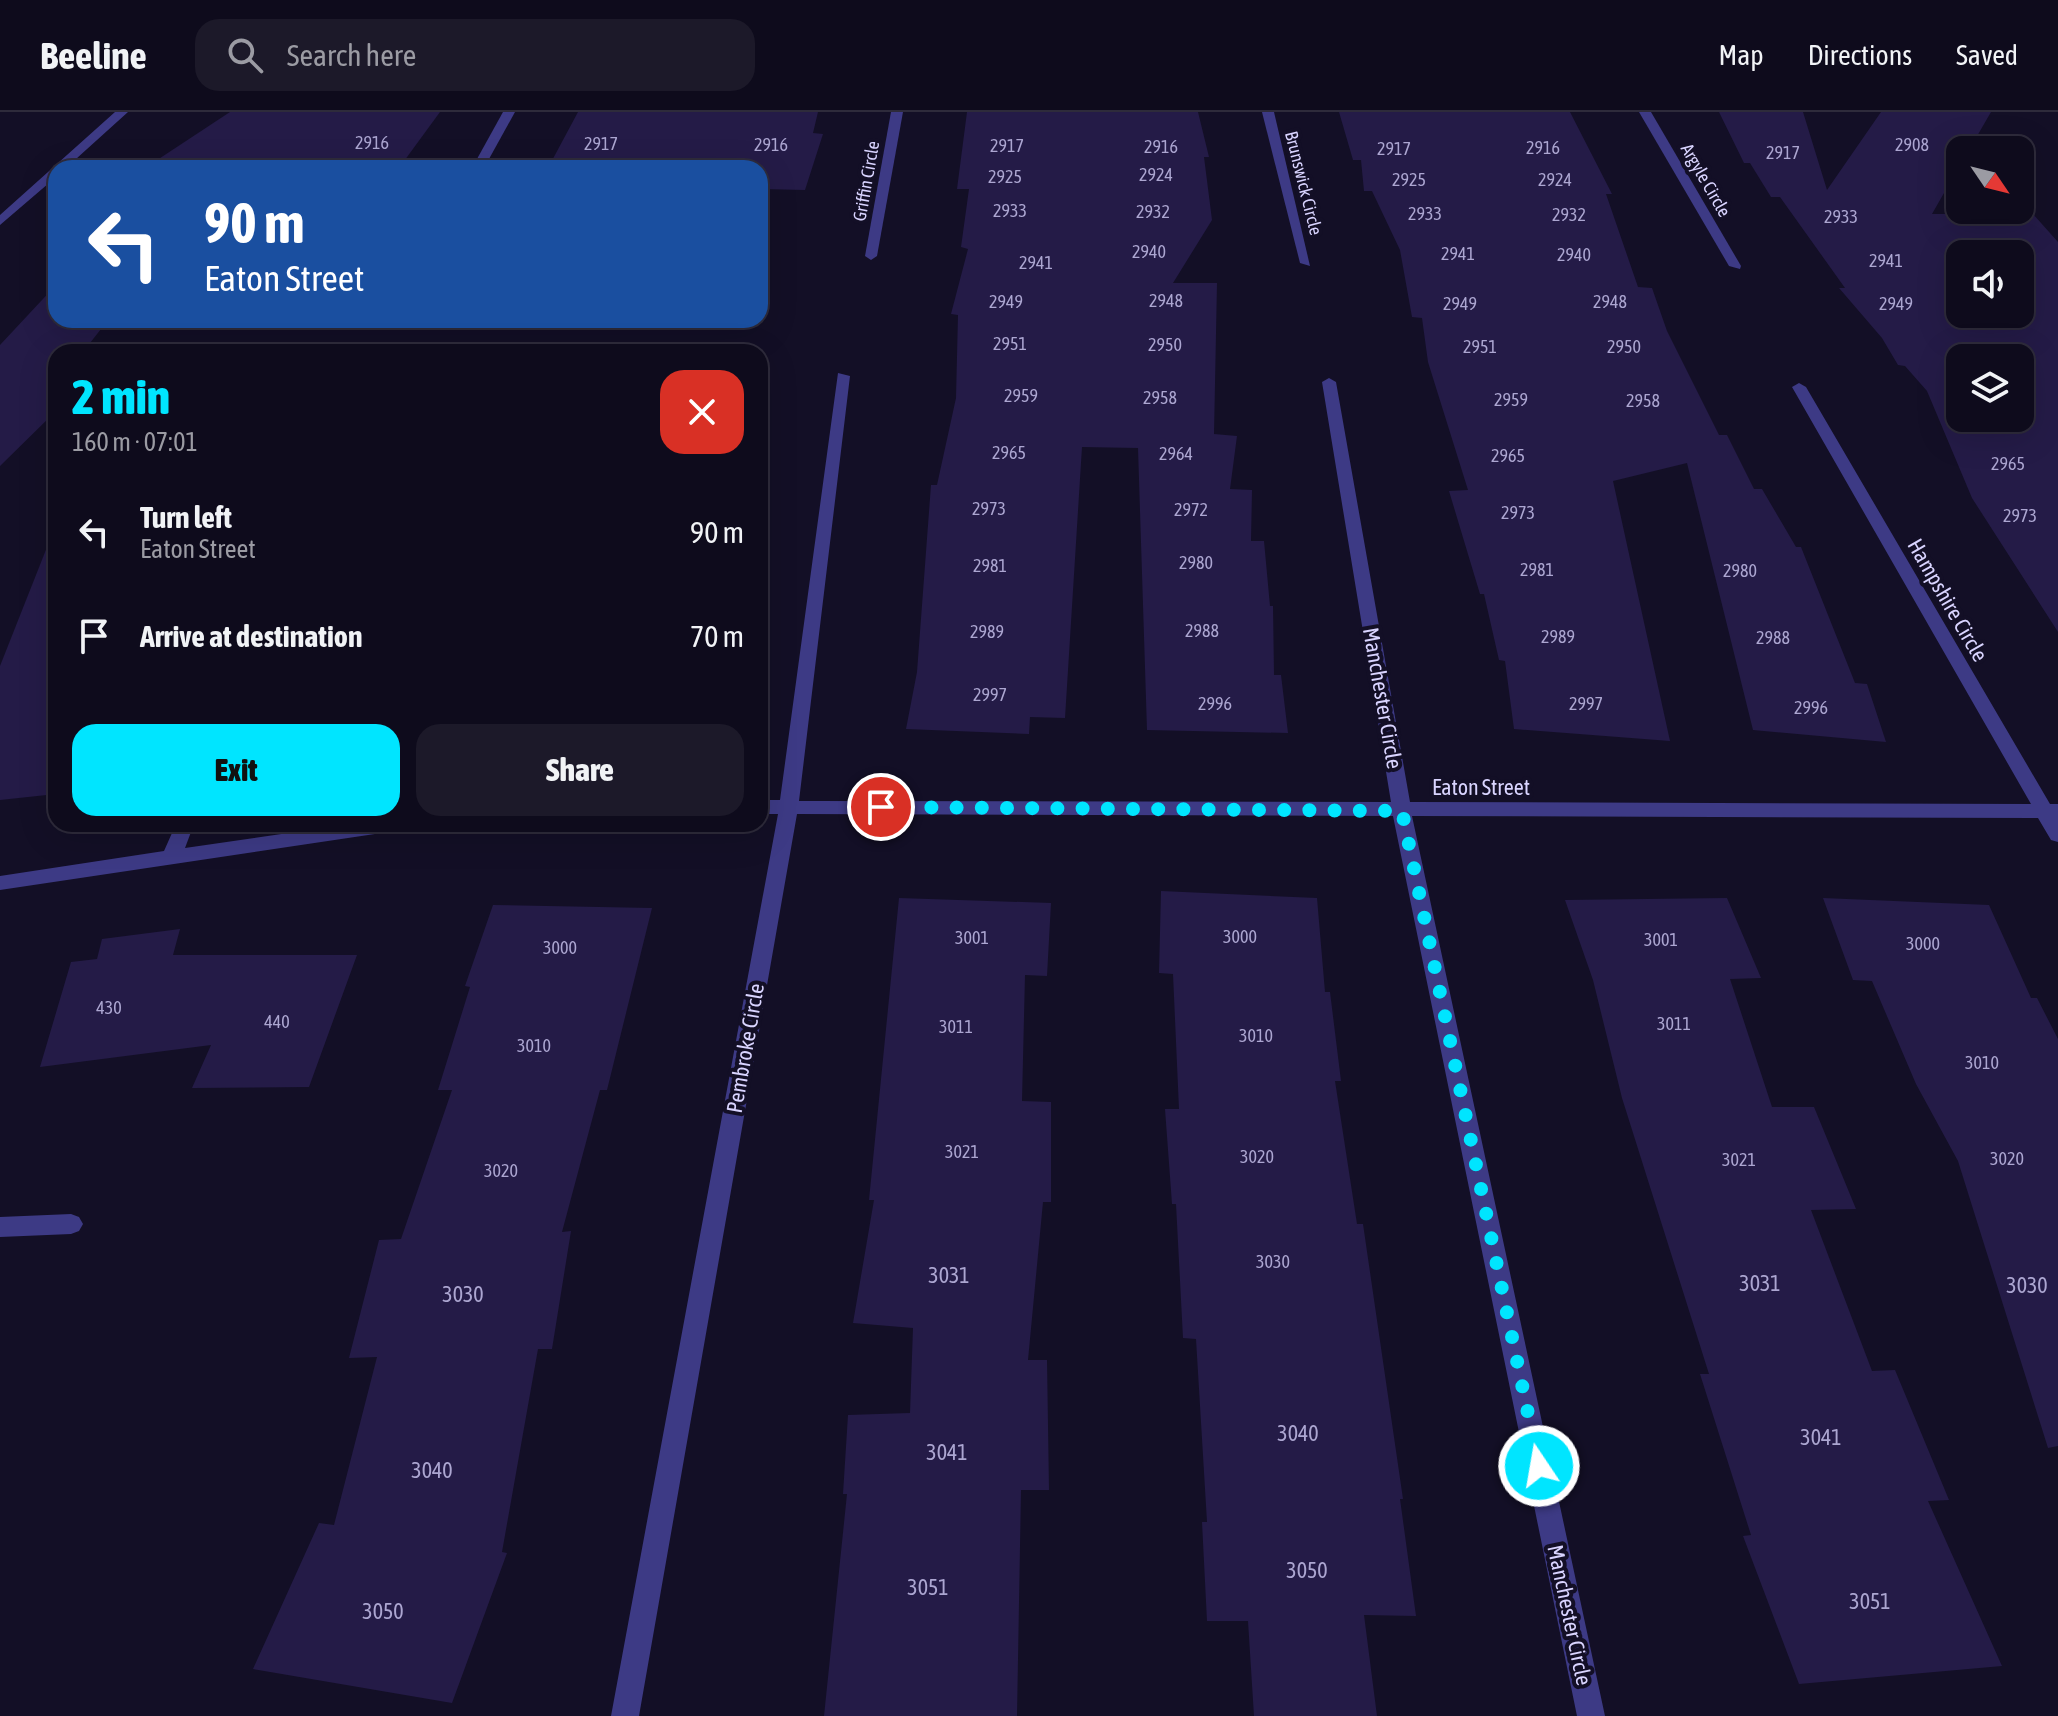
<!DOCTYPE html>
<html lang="en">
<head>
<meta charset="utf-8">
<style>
  :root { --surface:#0e0b1c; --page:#1c1929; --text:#f1f3f6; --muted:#9b9ba3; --line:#2e2b3b; --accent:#00e5ff }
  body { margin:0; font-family:"Asap Condensed",sans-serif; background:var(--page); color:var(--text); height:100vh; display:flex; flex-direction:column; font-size:30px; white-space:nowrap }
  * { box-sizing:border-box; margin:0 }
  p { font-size:26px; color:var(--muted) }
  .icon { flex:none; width:44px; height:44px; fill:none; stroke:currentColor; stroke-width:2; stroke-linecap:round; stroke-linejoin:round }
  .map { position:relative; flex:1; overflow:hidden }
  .details { position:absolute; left:48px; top:232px; width:720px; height:488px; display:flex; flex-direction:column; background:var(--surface); border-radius:24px; box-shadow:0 8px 32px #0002,0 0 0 2px var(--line) }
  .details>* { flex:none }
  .guide { position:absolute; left:48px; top:48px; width:720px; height:168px; border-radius:24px; box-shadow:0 8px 32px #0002,0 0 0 2px var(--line); background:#1a4fa0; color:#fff; overflow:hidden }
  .needle { width:52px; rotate:125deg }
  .controls { position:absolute; left:1946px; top:24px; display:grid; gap:16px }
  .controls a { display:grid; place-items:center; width:88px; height:88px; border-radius:16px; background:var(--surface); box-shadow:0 8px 32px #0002,0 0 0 2px var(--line); font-size:40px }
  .pin { position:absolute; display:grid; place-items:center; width:68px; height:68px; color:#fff; margin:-34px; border:4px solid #fff; border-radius:50%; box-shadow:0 2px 8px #0007 }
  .me { position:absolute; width:88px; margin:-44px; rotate:348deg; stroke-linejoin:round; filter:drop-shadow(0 0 6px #0008) }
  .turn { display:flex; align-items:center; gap:28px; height:168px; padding:0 24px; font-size:36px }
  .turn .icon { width:104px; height:104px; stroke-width:2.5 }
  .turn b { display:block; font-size:56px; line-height:68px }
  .round { display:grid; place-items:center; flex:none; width:84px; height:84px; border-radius:24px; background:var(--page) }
  .headline { display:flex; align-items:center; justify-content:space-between; height:136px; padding:0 24px }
  h1 { font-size:48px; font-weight:800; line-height:60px; color:var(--accent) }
  .action { display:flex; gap:16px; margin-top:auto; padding:16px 24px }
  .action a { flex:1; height:92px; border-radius:24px; background:var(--accent); color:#111; font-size:32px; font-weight:800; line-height:92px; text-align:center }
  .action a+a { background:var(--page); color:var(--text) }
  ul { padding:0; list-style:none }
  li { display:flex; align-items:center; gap:24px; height:104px; padding:0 24px }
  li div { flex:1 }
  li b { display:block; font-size:30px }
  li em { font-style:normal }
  header { display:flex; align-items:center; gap:48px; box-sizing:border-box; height:112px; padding:0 40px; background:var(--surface); border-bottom:2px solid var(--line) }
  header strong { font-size:38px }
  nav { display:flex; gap:44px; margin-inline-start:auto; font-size:28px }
  .search { width:560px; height:72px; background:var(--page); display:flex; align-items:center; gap:20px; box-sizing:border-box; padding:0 28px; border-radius:24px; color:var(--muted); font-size:30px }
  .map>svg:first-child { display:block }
  .building { fill:#241b47; fill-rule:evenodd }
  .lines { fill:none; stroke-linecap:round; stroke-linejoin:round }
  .minor { fill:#3d3a85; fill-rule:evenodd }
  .route { stroke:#00e5ff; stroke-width:14; stroke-dasharray:0 25.2 }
  .labels { text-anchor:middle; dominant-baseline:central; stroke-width:8; stroke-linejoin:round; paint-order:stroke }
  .number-label { font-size:18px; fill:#aca6d1 }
  .far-street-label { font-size:18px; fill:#d9d4ff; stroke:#130f26 }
  .street-label { font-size:22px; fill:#d9d4ff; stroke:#130f26 }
  .near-number-label { font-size:22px; fill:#aca6d1 }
</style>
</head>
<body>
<header>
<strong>Beeline</strong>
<div class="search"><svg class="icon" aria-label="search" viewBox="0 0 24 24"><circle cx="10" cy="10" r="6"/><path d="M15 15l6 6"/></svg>Search here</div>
<nav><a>Map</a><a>Directions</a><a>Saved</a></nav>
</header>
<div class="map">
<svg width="2058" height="1604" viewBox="0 0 2058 1604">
  <rect width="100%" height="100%" fill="#130f26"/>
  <g class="building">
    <path d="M 230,0 L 440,0 L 399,56 L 145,56 Z"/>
    <path d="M 578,0 L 818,0 L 813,21 L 823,22 L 805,78 L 760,77 L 760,56 L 548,56 Z"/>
    <path d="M 967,0 L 1198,0 L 1209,45 L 1204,45 L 1212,108 L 1173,171 L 1217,171 L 1214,322 L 1237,324 L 1230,377 L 1252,378 L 1251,429 L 1264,429 L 1270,494 L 1273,494 L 1274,563 L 1281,563 L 1288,621 L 1147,618 L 1138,336 L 1082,335 L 1065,606 L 1030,605 L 1029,622 L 906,617 L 917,560 L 931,373 L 937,373 L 956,286 L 958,203 L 951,202 L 968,137 L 961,135 L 969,77 L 957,77 Z"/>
    <path d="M 1339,0 L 1570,0 L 1612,82 L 1606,82 L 1638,175 L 1652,176 L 1667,219 L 1719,323 L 1727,323 L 1754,377 L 1762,377 L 1796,435 L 1801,435 L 1855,571 L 1867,572 L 1886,630 L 1753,618 L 1687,351 L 1613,369 L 1670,629 L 1514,617 L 1505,549 L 1499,548 L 1484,482 L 1480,482 L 1449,379 L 1468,378 L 1428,250 L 1422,206 L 1412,205 L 1400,138 L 1372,79 L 1364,79 L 1361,48 L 1353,48 Z"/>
    <path d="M 1719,0 L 1803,0 L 1827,78 L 1881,0 L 1991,0 L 1969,38 L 1960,38 L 1960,53 L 1932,102 L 2033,102 L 2058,130 L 2058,520 L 1972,386 L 1927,279 L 1905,254 L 1898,253 L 1882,226 L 1839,176 L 1845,176 L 1780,85 L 1771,85 L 1750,51 L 1744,51 ZM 1960,142 L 2020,142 L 2020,202 L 1960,202 ZM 1960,246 L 2020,246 L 2020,306 L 1960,306 Z"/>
    <path d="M 56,173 L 56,208 L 108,208 L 83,240 L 56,240 L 56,299 L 0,354 L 0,233 Z"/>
    <path d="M 53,420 L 56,682 L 0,688 L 0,554 Z"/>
    <path d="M 1161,779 L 1317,786 L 1325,880 L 1330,880 L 1341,969 L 1335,969 L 1357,1112 L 1363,1112 L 1403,1387 L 1400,1387 L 1416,1504 L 1364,1503 L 1377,1604 L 1254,1604 L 1248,1509 L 1207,1509 L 1202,1410 L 1207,1410 L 1196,1227 L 1183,1226 L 1176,1092 L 1172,1092 L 1165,997 L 1179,997 L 1173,862 L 1159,861 Z"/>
    <path d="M 899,786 L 1051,791 L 1047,864 L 1025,863 L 1022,989 L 1051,990 L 1051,1090 L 1043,1090 L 1028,1248 L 1047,1248 L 1049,1378 L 1021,1378 L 1017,1604 L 824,1604 L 847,1382 L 843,1382 L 848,1303 L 910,1301 L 913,1216 L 853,1211 L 874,1088 L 869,1088 Z"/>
    <path d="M 1727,786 L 1761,866 L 1730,867 L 1772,995 L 1814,995 L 1856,1097 L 1811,1098 L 1872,1259 L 1895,1258 L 1949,1388 L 1928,1389 L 2002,1554 L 1799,1572 L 1743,1424 L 1751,1423 L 1700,1262 L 1709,1262 L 1622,986 L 1593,868 L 1565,788 Z"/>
    <path d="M 1823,786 L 1989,793 L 2031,886 L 2037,886 L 2058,927 L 2058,1334 L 2048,1336 L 1958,1049 L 1916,972 L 1872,869 L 1853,868 Z"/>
    <path d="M 493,793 L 652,796 L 607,978 L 600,978 L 562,1120 L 571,1119 L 552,1237 L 538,1237 L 502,1440 L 507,1441 L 452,1591 L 253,1557 L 319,1411 L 334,1413 L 377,1245 L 349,1246 L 379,1128 L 401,1127 L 452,978 L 438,978 L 470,875 L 465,874 Z"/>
    <path d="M 180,817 L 173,843 L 357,843 L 309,975 L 192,976 L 211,933 L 40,955 L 71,850 L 97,847 L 102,827 Z"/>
  </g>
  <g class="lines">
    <g class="minor">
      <path d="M 115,0 L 128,0 L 66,56 L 56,56 L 56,65 L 0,113 L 0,103 Z"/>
      <path d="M 503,0 L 515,0 L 484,56 L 472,56 Z"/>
      <path d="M 891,0 L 903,0 L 877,144 L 871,148 L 865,144 Z"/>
      <path d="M 1262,0 L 1274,0 L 1310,154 L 1300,151 Z"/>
      <path d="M 1639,0 L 1651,0 L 1741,154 L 1740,157 L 1729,154 Z"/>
      <path d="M 838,261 L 850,264 L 799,689 L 1391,690 L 1322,270 L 1329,266 L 1336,270 L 1410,690 L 2031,692 L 1792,275 L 1799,271 L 1806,275 L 2050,692 L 2058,692 L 2058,730 L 2051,728 L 2038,706 L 1412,704 L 1605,1604 L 1577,1604 L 1393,704 L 797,702 L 639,1604 L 611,1604 L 778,702 L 760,702 L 760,688 L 780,688 Z"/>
      <path d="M 176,712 L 194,712 L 185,736 L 350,712 L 404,712 L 395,719 L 0,778 L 0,764 L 164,739 Z"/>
      <path d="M 71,1102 L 79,1105 L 83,1112 L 79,1119 L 71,1122 L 0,1125 L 0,1105 Z"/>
    </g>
  </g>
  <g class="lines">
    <path class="route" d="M 881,695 L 1402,699 L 1539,1354"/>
  </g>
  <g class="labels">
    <g class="number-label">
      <text x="372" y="30">2916</text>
      <text x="601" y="31">2917</text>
      <text x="771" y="32">2916</text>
      <text x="1912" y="32">2908</text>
      <text x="1007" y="33">2917</text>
      <text x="1161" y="34">2916</text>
      <text x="1543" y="35">2916</text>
      <text x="1394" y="36">2917</text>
      <text x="1783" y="40">2917</text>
      <text x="1156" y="62">2924</text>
      <text x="1005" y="64">2925</text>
      <text x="1409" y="67">2925</text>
      <text x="1555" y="67">2924</text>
      <text x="1010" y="98">2933</text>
      <text x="1153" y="99">2932</text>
      <text x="1425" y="101">2933</text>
      <text x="1569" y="102">2932</text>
      <text x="1841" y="104">2933</text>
      <text x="1149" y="139">2940</text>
      <text x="1458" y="141">2941</text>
      <text x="1574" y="142">2940</text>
      <text x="1886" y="148">2941</text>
      <text x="1036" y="150">2941</text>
      <text x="1166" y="188">2948</text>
      <text x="1006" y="189">2949</text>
      <text x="1610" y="189">2948</text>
      <text x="1460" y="191">2949</text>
      <text x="1896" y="191">2949</text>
      <text x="1010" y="231">2951</text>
      <text x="1165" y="232">2950</text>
      <text x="1480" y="234">2951</text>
      <text x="1624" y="234">2950</text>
      <text x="1021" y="283">2959</text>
      <text x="1160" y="285">2958</text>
      <text x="1511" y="287">2959</text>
      <text x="1643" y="288">2958</text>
      <text x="1009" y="340">2965</text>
      <text x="1176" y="341">2964</text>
      <text x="1508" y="343">2965</text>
      <text x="2008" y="351">2965</text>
      <text x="989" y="396">2973</text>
      <text x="1191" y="397">2972</text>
      <text x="1518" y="400">2973</text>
      <text x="2020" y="403">2973</text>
      <text x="1196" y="450">2980</text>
      <text x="990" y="453">2981</text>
      <text x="1537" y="457">2981</text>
      <text x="1740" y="458">2980</text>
      <text x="1202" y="518">2988</text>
      <text x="987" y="519">2989</text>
      <text x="1558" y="524">2989</text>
      <text x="1773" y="525">2988</text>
      <text x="990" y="582">2997</text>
      <text x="1215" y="591">2996</text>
      <text x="1586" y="591">2997</text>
      <text x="1811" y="595">2996</text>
      <text x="1240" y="824">3000</text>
      <text x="972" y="825">3001</text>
      <text x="1661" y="827">3001</text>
      <text x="1923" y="831">3000</text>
      <text x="560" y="835">3000</text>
      <text x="109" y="895">430</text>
      <text x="277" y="909">440</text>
      <text x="1674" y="911">3011</text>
      <text x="956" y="914">3011</text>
      <text x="1256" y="923">3010</text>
      <text x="534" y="933">3010</text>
      <text x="1982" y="950">3010</text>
      <text x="962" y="1039">3021</text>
      <text x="1257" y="1044">3020</text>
      <text x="2007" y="1046">3020</text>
      <text x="1739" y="1047">3021</text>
      <text x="501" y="1058">3020</text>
      <text x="1273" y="1149">3030</text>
    </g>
    <g class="far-street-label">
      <text transform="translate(1706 68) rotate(60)">Argyle Circle</text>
      <text transform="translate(866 69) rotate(-80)">Griffin Circle</text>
      <text transform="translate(1304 71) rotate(76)">Brunswick Circle</text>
    </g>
    <g class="street-label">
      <text transform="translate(1948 488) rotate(60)">Hampshire Circle</text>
      <text transform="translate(1383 586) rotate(80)">Manchester Circle</text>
      <text x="1481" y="675">Eaton Street</text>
      <text transform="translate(745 936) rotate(-80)">Pembroke Circle</text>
      <text transform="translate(1570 1503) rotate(78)">Manchester Circle</text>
    </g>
    <g class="near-number-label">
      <text x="949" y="1163">3031</text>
      <text x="1760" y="1171">3031</text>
      <text x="2027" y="1173">3030</text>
      <text x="463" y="1182">3030</text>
      <text x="1298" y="1321">3040</text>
      <text x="1821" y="1325">3041</text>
      <text x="947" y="1340">3041</text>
      <text x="432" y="1358">3040</text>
      <text x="1307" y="1458">3050</text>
      <text x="928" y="1475">3051</text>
      <text x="1870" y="1489">3051</text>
      <text x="383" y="1499">3050</text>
    </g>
  </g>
</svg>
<div class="controls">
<a><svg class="needle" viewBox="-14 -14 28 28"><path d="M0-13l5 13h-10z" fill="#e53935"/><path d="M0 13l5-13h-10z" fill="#9b9ba3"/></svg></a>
<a><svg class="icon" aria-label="sound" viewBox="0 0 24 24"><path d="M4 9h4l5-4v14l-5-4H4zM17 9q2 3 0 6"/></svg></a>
<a><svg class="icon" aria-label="layers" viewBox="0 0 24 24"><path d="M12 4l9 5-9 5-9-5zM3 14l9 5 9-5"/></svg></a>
</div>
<div class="pin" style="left:881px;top:695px;background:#d93025"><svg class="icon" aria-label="arrive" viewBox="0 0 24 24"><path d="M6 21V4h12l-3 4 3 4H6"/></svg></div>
<svg class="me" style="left:1539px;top:1354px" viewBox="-20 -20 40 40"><circle r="17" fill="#00e5ff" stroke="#fff" stroke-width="3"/><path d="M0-11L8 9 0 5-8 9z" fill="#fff"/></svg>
<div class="guide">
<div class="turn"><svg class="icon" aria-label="left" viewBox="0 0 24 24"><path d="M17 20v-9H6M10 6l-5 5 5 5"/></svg><div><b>90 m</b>Eaton Street</div></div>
</div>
<section class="details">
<div class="headline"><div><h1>2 min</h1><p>160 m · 07:01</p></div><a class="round" style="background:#d93025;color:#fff"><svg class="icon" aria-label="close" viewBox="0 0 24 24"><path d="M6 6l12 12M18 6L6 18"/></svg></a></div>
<ul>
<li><svg class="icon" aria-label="left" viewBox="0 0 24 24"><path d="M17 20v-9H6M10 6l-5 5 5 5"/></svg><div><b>Turn left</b><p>Eaton Street</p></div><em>90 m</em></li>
<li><svg class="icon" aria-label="arrive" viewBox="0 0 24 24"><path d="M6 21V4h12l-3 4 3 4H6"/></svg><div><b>Arrive at destination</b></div><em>70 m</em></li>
</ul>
<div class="action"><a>Exit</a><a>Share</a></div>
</section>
</div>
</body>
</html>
